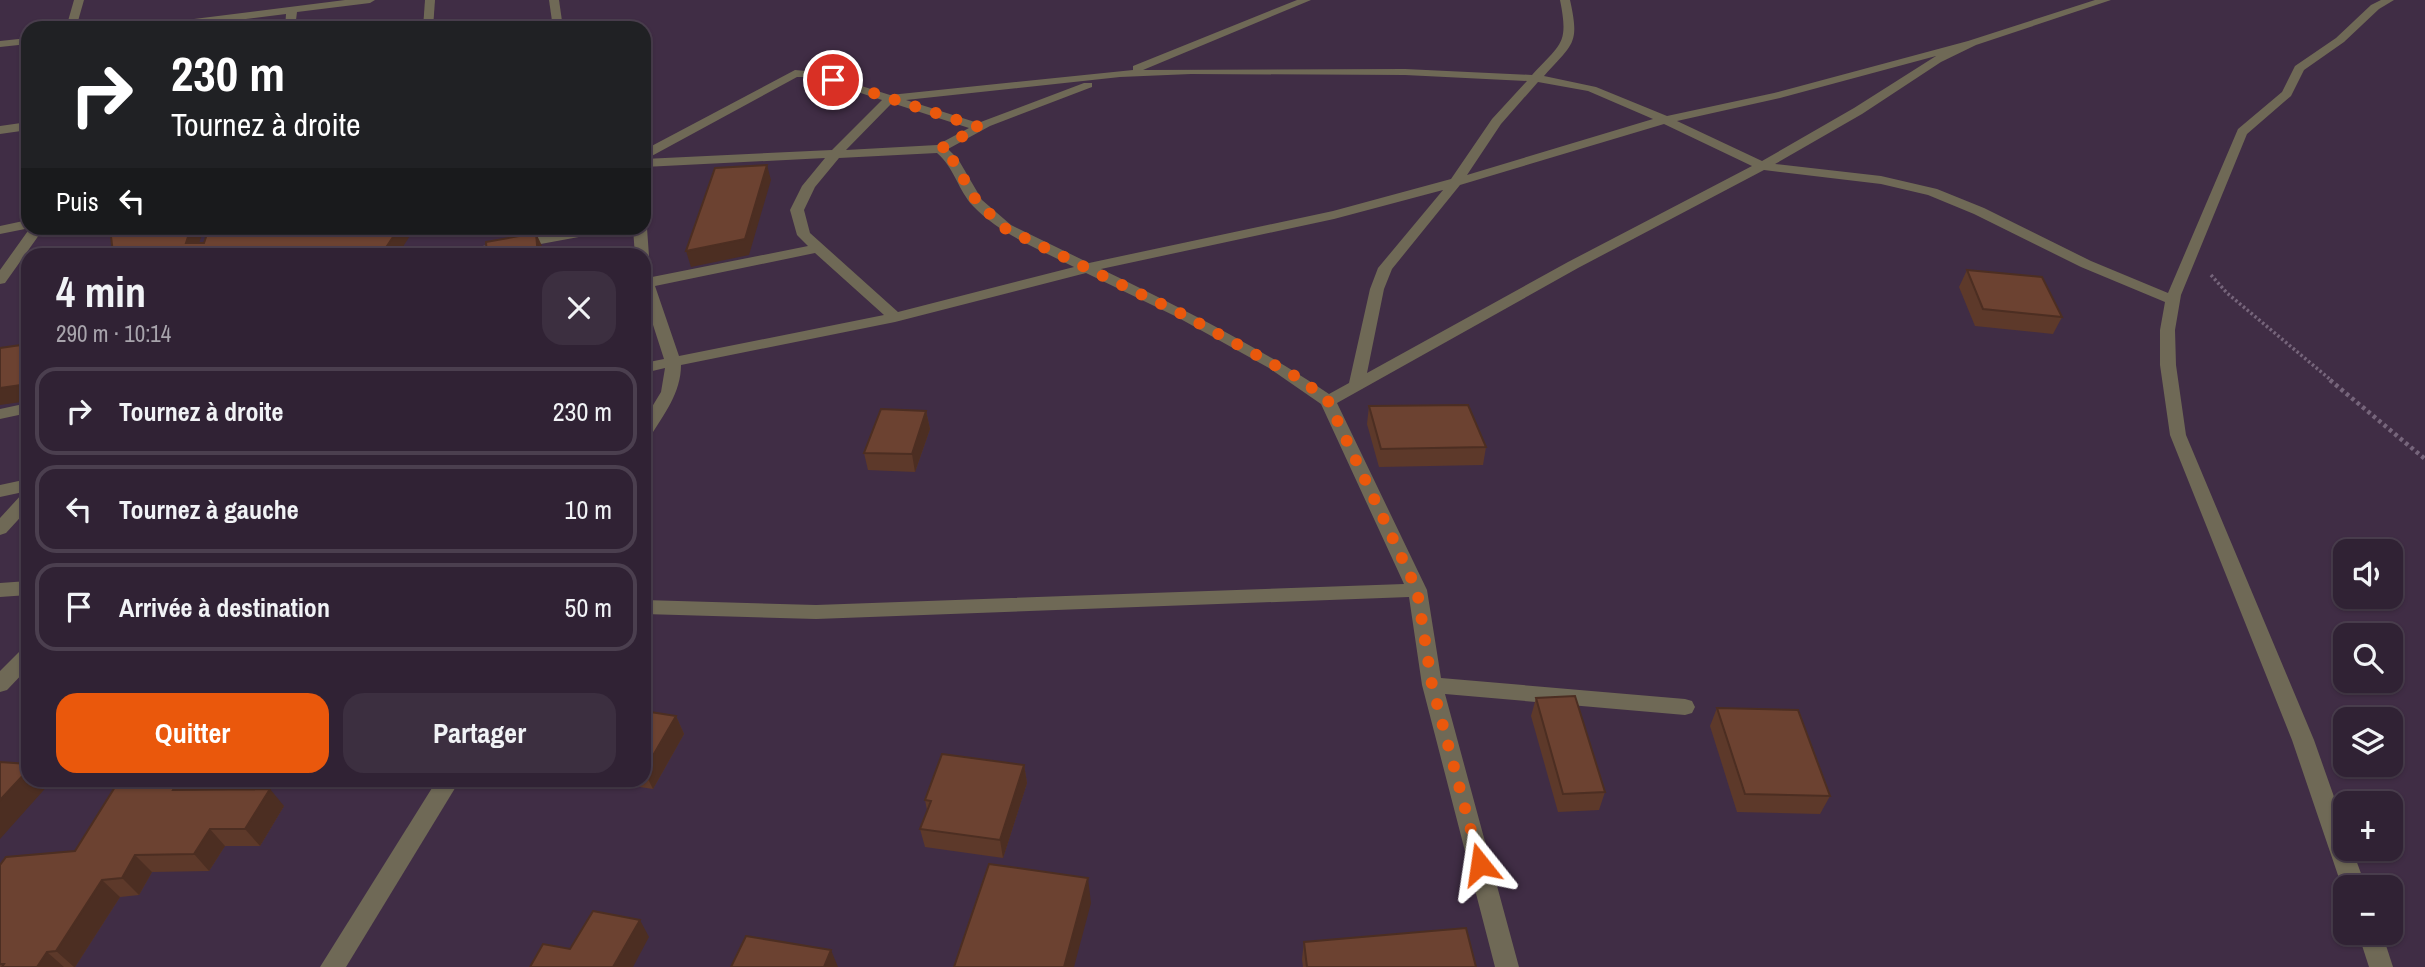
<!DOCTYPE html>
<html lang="fr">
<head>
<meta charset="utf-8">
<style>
  :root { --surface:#302234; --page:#3c2f40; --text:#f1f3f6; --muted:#a8a4ac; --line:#4b3f4f; --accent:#ea580c }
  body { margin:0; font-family:"Archivo Narrow",sans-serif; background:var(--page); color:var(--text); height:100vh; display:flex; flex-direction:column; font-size:26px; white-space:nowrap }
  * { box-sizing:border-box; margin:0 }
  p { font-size:23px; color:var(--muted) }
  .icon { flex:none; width:38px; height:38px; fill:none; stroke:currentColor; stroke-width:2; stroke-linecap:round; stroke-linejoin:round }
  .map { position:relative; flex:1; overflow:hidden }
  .sheet { position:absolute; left:21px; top:248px; width:630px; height:539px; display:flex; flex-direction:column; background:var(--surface); border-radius:21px; box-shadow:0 2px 5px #0004,0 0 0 2px var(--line) }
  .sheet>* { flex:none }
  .top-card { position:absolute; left:21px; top:21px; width:630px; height:214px; border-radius:21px; box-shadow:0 2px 5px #0004,0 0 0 2px var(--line); background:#202124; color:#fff; overflow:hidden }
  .controls { position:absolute; left:2333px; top:539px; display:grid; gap:14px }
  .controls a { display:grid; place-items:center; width:70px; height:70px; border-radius:14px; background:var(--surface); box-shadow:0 2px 5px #0004,0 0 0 2px var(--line); font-size:35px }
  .pin { position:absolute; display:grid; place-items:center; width:60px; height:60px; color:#fff; margin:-30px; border:4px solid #fff; border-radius:50%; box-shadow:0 2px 7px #0007 }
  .me { position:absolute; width:77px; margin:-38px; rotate:345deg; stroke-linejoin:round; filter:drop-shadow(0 0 5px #0008) }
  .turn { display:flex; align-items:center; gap:24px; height:147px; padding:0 35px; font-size:32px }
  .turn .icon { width:91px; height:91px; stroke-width:2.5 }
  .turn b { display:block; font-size:49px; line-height:60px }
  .then { display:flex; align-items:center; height:66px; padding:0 35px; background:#0003; gap:14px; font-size:26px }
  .round { display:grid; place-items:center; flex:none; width:74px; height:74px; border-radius:21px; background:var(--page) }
  .head { display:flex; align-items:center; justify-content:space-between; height:119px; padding:0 35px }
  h1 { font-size:42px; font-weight:700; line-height:52px }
  .action { display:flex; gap:14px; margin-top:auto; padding:14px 35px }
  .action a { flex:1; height:80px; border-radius:21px; background:var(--accent); color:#fff; font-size:28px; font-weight:700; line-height:80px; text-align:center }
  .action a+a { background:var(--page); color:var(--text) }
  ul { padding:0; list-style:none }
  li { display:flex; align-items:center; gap:21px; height:88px; margin:0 14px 10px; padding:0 21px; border:4px solid var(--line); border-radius:21px }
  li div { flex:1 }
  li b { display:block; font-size:26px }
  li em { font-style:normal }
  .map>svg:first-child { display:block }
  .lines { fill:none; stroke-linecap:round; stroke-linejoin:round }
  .path-far1 { stroke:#76657b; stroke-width:3.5; stroke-dasharray:2.5 2.5; stroke-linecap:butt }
  .path { stroke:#76657b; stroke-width:4.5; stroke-dasharray:3.5 3.5; stroke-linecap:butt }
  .minor { fill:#6f6956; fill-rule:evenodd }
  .wall { fill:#5d392a }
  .shaded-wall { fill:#4c2e22 }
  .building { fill:#6c4231; stroke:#4c2e22; stroke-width:2 }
  .route { stroke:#ea580c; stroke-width:12; stroke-dasharray:0 21.6 }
</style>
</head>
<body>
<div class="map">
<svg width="2425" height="967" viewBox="0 0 2425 967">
  <rect width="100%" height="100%" fill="#402d45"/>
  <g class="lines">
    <path class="path-far1" d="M 2211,275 L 2227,293 L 2332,381"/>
    <path class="path" d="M 2330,380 L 2425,459"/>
    <g class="minor">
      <path d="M 74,0 L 84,0 L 76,28 L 66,28 Z"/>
      <path d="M 345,0 L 375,0 L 370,3 L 297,12 L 295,28 L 285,28 L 286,14 L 172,28 L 141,28 L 146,25 Z"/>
      <path d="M 425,0 L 435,0 L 433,28 L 423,28 Z"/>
      <path d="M 549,0 L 559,0 L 563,28 L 553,28 Z"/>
      <path d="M 1297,0 L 1311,0 L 1143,70 L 1405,69 L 1532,75 C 1561,43 1569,45 1560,0 L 1570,0 C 1580,45 1573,43 1544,76 L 1596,87 L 1667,116 L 1774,93 L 1968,41 L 2095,0 L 2111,0 L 1976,45 L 1941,62 L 1862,114 L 1775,164 L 1881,176 L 1937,189 L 1984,208 L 2091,261 L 2168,293 L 2238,129 L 2282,92 L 2295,66 L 2336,38 L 2371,5 L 2381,0 L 2394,0 L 2379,9 L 2344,42 L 2304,70 L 2291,96 L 2247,134 L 2181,295 L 2175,330 L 2176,365 L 2186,435 L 2314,740 L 2345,828 L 2345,849 L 2352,849 L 2366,887 L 2345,887 L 2345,893 L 2342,887 L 2292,740 L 2170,435 L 2160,365 L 2160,330 L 2165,302 L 2081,267 L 1974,214 L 1928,195 L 1881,184 L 1764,170 L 1578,268 L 1337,403 L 1427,590 L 1441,678 L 1685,699 L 1692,701 L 1695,707 L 1692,713 L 1685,715 L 1445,694 L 1519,967 L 1495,967 L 1422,685 L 1409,597 L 816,619 L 644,614 L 644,600 L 816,605 L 1404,584 L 1321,404 L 1269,368 L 1177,317 L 1086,273 L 895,322 L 681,365 C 681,393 664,414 650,437 L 644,438 L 644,420 L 661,392 L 665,368 L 644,373 L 644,363 L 664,359 L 644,297 L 644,270 L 649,271 L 652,277 L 808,246 L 797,235 L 790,210 L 802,186 L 825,158 L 644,167 L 644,159 L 832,150 L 882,100 L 812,77 L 797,77 L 648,158 L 644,159 L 644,150 L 795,70 L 817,72 L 890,95 L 1133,70 L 1133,66 ZM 1936,56 L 1854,108 L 1762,161 L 1677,121 L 1780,98 ZM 1191,74 L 1405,75 L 1527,81 L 1492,119 L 1451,179 L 1333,211 L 1089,263 L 1011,225 L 982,200 L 958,159 L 948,149 L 990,126 L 1092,87 L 1092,83 L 1084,83 L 978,123 L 906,100 L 1120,77 ZM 1538,82 L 1588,91 L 1653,119 L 1467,175 L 1501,124 ZM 892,103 L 969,128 L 937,145 L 846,150 ZM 1664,124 L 1752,166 L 1568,262 L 1367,373 L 1384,289 L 1392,269 L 1460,185 ZM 937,153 C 954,167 958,190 973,206 C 1001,235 1039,249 1074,267 L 898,312 L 810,233 L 804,210 L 815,187 L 839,158 ZM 1443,190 L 1378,268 L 1370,289 L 1349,383 L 1329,394 C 1256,345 1179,307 1101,269 L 1334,219 ZM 815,253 L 884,315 L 679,356 L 655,286 Z"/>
      <path d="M 28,38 L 28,44 L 0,47 L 0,41 Z"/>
      <path d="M 28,122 L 28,130 L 0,134 L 0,126 Z"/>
      <path d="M 28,220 L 28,228 L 44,228 L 5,283 L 0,284 L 0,270 L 30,228 L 0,234 L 0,226 Z"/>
      <path d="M 644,225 L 647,228 L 649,256 L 644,260 L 644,256 L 635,256 L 633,228 L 644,228 Z"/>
      <path d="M 585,228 L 613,228 L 606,232 L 475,256 L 441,256 L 448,252 Z"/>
      <path d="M 28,403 L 28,413 L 0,419 L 0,409 Z"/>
      <path d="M 28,479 L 28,491 L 0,497 L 0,485 Z"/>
      <path d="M 28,492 L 28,509 L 6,533 L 0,535 L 0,518 L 22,494 Z"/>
      <path d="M 28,581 L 28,595 L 0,597 L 0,583 Z"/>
      <path d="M 28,647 L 28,668 L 7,690 L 0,692 L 0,671 L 21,650 Z"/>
      <path d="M 437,780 L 460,780 L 346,967 L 320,967 Z"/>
      <path d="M 2358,933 L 2382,933 L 2393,967 L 2369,967 Z"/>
    </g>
  </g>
  <g class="wall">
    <path d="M 1967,270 L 2062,317 L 2053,334 L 1975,326 L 1959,287 Z"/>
    <path d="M 1369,406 L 1486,447 L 1483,465 L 1379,467 L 1367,424 Z"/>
    <path d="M 926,411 L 930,429 L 915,472 L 868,470 L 864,453 Z"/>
    <path d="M 1536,698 L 1605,792 L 1599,810 L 1558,812 L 1531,716 Z"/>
    <path d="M 1717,708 L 1830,796 L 1820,814 L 1737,812 L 1710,726 Z"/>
    <path d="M 644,711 L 676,716 L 684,734 L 653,789 L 595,780 L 644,780 Z"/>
    <path d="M 1024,765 L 1027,783 L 1003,858 L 925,847 L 920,829 L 927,810 L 925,800 Z"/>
    <path d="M 178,781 L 185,790 L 284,806 L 260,846 L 225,846 L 209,871 L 152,872 L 139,895 L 120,897 L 75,967 L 0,967 L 0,865 L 75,851 Z"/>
    <path d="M 1304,942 L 1476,967 L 1303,967 L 1302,959 Z"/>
  </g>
  <g class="shaded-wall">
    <path d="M 767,165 L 771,180 L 749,255 L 691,267 L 686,251 Z"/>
    <path d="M 191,228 L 204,228 L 195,256 L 186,243 Z"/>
    <path d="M 399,228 L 415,228 L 397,256 L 383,252 Z"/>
    <path d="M 536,233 L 542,246 L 542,256 L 538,256 Z"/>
    <path d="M 28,384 L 28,401 L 0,405 L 0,388 Z"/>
    <path d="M 926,411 L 930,429 L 915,472 L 912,454 Z"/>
    <path d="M 676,716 L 684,734 L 653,789 L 644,771 Z"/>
    <path d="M 1024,765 L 1027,783 L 1003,858 L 1000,840 Z"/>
    <path d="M 28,770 L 28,780 L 49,780 L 51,782 L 0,839 L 0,800 Z"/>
    <path d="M 178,781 L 193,799 L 173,790 Z"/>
    <path d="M 270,789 L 284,806 L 260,846 L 245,829 Z"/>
    <path d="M 210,829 L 225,846 L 209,871 L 194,854 Z"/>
    <path d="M 135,855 L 152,872 L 139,895 L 122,878 Z"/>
    <path d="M 1088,878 L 1091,903 L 1074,967 L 1064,967 Z"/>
    <path d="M 102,880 L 120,897 L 75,967 L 74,967 L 56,951 Z"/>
    <path d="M 640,920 L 649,937 L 633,967 L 613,967 Z"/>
    <path d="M 831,950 L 838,967 L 824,967 Z"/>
    <path d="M 47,952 L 64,967 L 37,967 Z"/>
  </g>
  <g class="building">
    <path d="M 767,165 L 745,239 L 686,251 L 715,168 Z"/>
    <path d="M 110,228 L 191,228 L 186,243 L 204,243 L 209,228 L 399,228 L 383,252 L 408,249 L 406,256 L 111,256 L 113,253 Z"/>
    <path d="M 536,233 L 538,256 L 487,256 L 486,242 Z"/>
    <path d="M 1967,270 L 2042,277 L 2062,317 L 1983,309 Z"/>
    <path d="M 28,344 L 28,384 L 0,388 L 0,348 Z"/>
    <path d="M 1468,405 L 1486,447 L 1381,449 L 1369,406 Z"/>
    <path d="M 881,409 L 926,411 L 912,454 L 864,453 Z"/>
    <path d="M 1575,696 L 1605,792 L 1563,794 L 1536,698 Z"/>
    <path d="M 1717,708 L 1798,710 L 1830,796 L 1745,794 Z"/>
    <path d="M 644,711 L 676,716 L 644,771 Z"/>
    <path d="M 942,754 L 1024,765 L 1000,840 L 920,829 L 931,801 L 925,800 Z"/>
    <path d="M 0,762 L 28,764 L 28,770 L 0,800 Z"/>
    <path d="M 178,781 L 173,790 L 270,789 L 245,829 L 210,829 L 194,854 L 135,855 L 122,878 L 102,880 L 56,951 L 47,952 L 37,967 L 2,967 L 4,964 L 0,964 L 0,865 L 6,857 L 75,851 L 115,787 Z"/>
    <path d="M 989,864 L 1088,878 L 1064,967 L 954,967 Z"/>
    <path d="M 593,911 L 640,920 L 613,967 L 530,967 L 543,944 L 570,949 Z"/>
    <path d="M 1466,928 L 1476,967 L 1307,967 L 1304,942 Z"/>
    <path d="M 746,936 L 831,950 L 824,967 L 731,967 Z"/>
  </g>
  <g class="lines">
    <path class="route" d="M 833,80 L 979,127 L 940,149 L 952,159 L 977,202 L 1006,229 L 1182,314 L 1302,380 L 1328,401 L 1417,590 L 1432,685 L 1480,864"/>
  </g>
</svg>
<div class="controls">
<a><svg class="icon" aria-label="sound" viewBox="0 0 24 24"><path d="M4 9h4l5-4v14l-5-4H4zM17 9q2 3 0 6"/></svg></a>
<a><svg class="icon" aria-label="search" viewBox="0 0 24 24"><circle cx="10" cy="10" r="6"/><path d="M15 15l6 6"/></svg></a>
<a><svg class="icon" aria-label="layers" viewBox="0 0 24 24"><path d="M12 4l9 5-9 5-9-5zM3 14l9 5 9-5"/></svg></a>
<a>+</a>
<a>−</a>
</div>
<div class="pin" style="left:833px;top:80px;background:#d93025"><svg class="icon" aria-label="arrive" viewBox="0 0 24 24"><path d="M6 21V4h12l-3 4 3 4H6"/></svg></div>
<svg class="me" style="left:1480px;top:864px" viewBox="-20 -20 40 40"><path d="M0-17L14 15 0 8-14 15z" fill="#ea580c" stroke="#fff" stroke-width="4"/></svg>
<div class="top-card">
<div class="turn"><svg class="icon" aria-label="right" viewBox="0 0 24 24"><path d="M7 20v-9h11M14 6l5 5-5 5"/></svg><div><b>230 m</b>Tournez à droite</div></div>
<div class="then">Puis<svg class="icon" aria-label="left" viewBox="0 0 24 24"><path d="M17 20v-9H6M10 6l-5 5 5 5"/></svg></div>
</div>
<section class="sheet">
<div class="head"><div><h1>4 min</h1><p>290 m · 10:14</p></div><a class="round"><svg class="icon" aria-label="close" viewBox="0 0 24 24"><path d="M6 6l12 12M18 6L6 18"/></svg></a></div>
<ul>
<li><svg class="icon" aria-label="right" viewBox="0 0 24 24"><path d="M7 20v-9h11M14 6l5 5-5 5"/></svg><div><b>Tournez à droite</b></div><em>230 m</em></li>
<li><svg class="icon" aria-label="left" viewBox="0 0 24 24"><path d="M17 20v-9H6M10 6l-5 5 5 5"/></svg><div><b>Tournez à gauche</b></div><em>10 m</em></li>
<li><svg class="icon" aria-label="arrive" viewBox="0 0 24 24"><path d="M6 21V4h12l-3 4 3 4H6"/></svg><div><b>Arrivée à destination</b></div><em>50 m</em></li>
</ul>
<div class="action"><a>Quitter</a><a>Partager</a></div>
</section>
</div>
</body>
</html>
